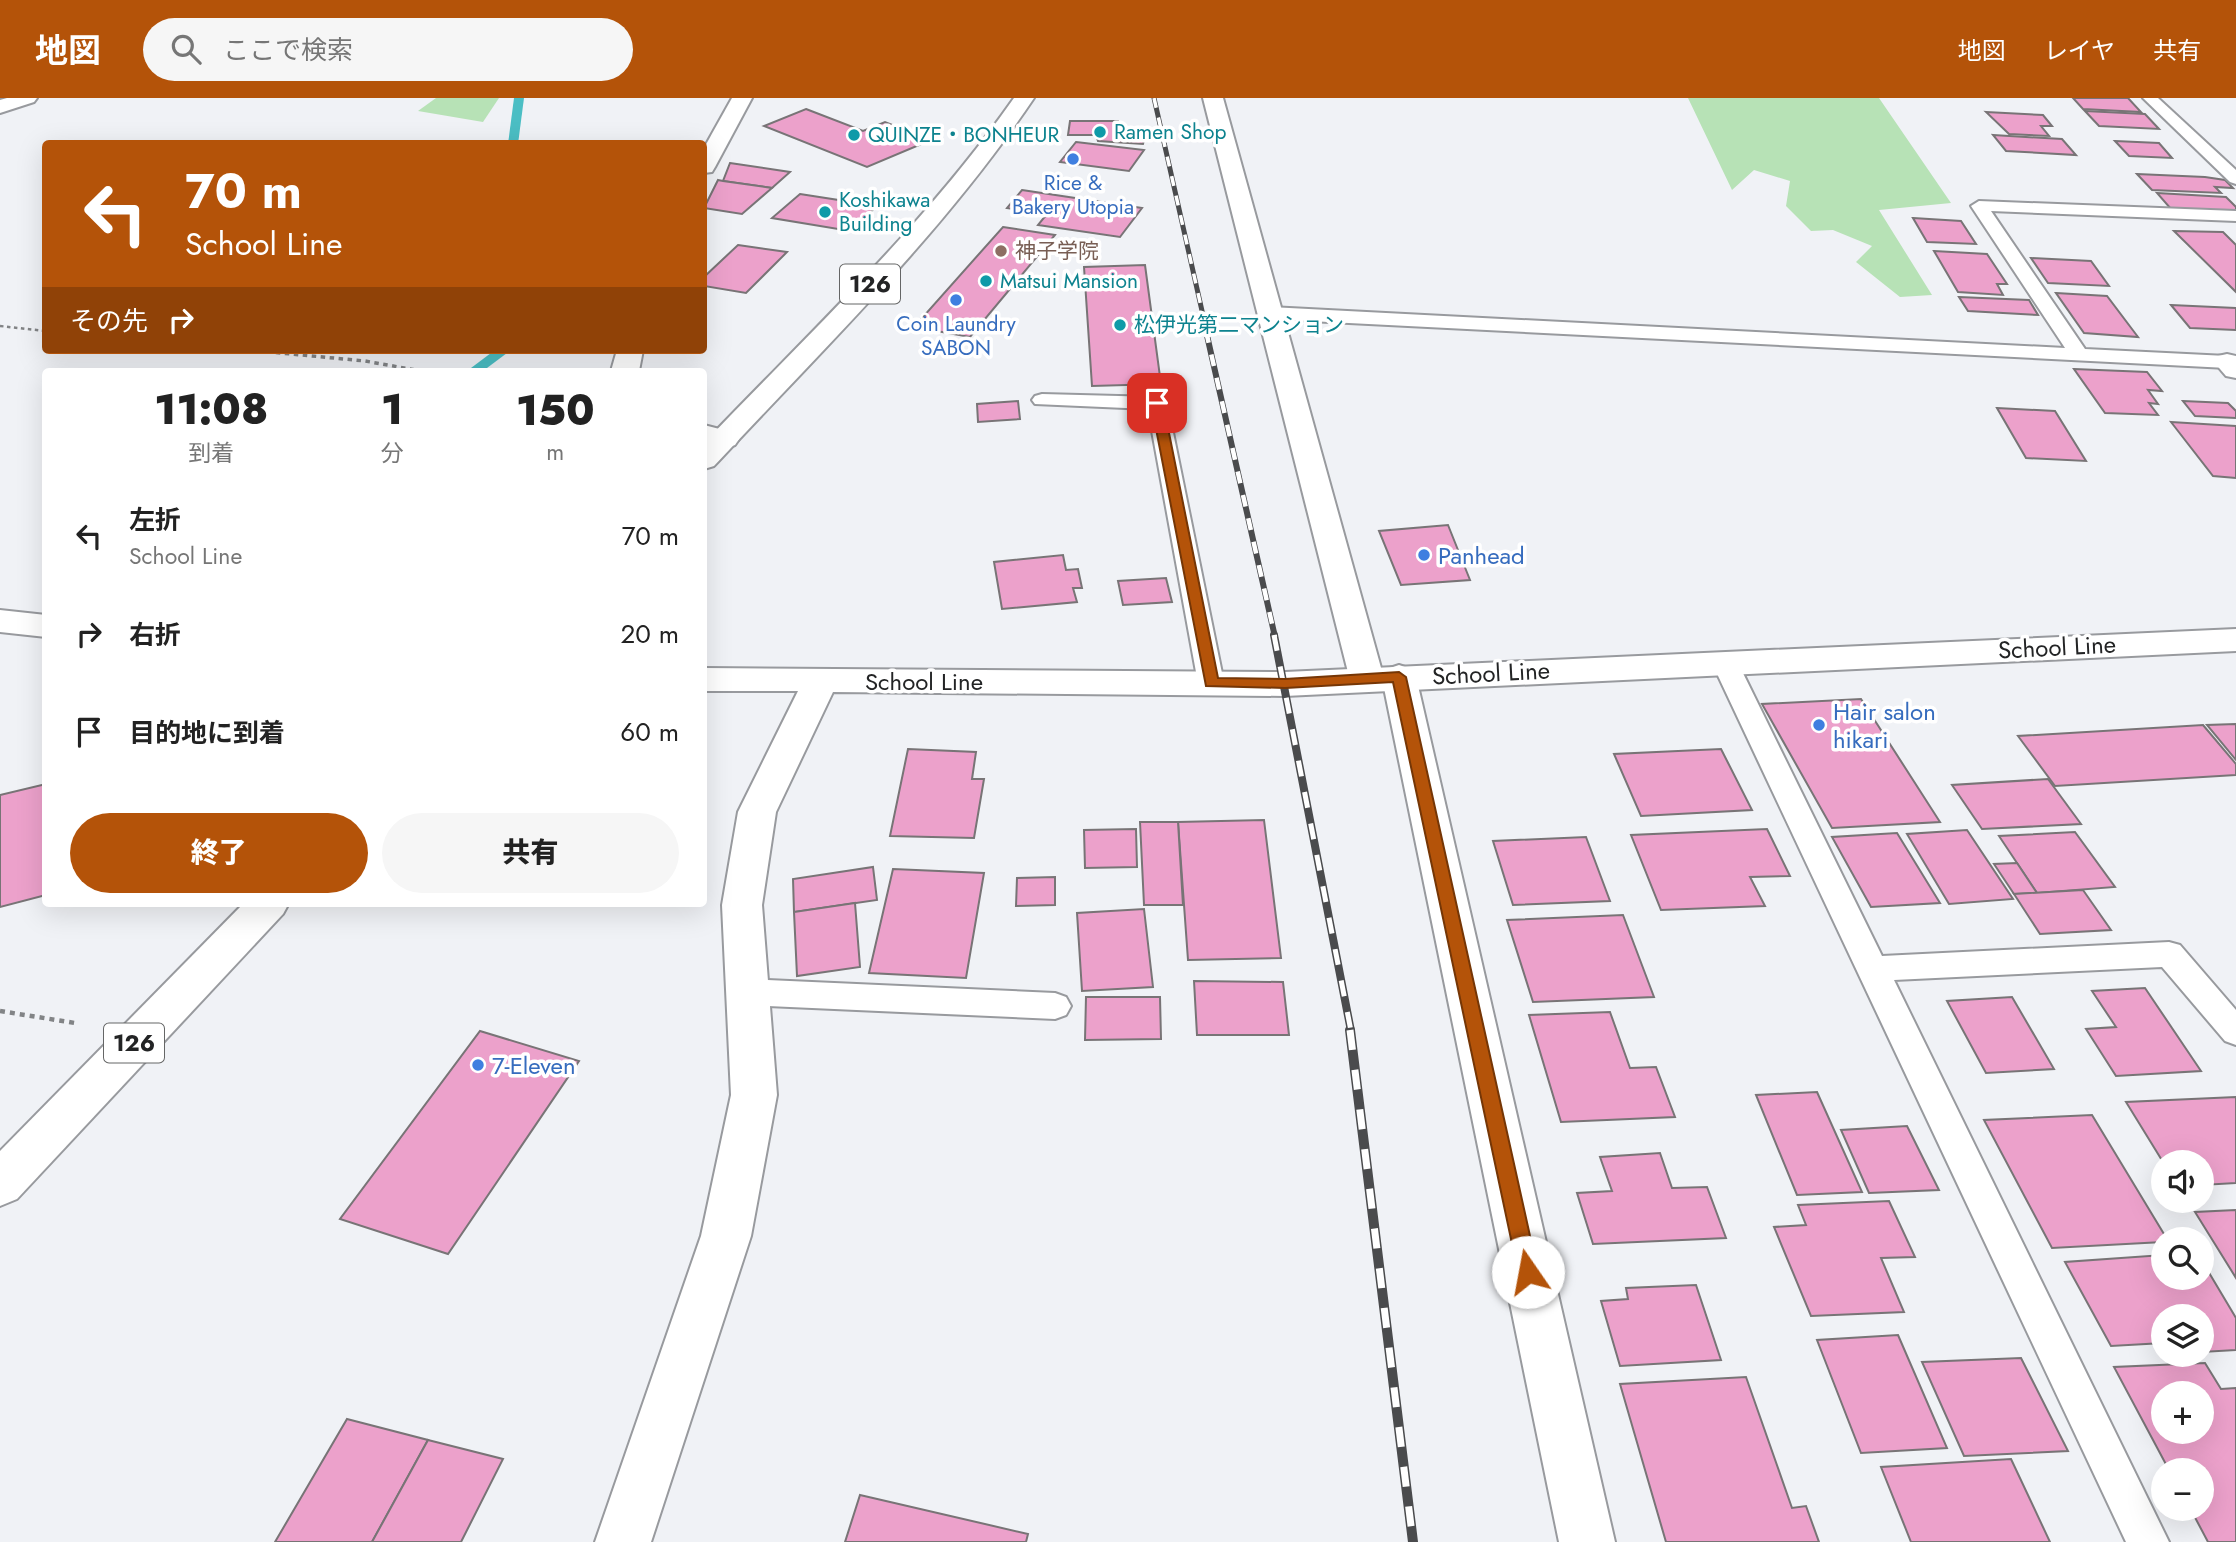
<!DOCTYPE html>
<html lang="ja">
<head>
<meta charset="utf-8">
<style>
  :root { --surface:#fff; --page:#f6f6f6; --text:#222; --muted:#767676; --accent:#b45309 }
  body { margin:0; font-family:Jost,"Noto Sans JP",sans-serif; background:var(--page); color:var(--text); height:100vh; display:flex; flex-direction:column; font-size:26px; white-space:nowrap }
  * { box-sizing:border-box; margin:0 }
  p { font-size:23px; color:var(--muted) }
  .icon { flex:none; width:38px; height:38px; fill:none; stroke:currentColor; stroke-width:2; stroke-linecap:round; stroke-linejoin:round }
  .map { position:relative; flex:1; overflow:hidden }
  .drawer { position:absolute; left:42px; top:270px; width:665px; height:539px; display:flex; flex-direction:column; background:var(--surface); border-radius:7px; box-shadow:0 7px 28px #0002 }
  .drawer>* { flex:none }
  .hud { position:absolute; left:42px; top:42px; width:665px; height:214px; border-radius:7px; box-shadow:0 7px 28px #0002; background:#b45309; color:#fff; overflow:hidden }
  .tools { position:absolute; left:2151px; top:1052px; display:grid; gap:14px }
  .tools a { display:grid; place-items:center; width:63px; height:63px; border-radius:50%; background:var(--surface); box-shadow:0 7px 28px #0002; font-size:35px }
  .pin { position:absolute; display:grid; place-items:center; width:60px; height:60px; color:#fff; margin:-30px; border-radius:14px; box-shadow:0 4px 10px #0006 }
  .me { position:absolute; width:77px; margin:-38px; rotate:348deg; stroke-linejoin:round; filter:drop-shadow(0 0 5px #0008) }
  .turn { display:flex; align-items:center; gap:24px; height:147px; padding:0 28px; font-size:32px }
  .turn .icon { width:91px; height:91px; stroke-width:2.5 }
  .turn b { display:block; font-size:49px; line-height:60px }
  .then { display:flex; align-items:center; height:66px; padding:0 28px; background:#0003; gap:14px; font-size:26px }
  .eta { display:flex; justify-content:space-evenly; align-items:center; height:119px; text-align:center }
  .eta b { font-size:42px; font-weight:800; line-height:49px }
  .primary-button { display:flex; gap:14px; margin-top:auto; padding:14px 28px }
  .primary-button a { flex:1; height:80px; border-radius:42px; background:var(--accent); color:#fff; font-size:28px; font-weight:800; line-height:80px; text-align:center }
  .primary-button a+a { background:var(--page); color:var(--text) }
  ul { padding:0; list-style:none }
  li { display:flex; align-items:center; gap:21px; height:98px; padding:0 28px }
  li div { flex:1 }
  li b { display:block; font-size:26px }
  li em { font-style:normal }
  header { display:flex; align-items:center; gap:42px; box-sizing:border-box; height:98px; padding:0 35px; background:var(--accent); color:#fff }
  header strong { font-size:33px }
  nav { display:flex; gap:38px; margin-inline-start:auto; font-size:24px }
  .search { width:490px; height:63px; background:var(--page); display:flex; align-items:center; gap:18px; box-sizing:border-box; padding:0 24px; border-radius:38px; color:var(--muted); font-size:26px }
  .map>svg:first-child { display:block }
  .green { fill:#b7e2b6 }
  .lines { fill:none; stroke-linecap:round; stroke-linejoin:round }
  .stream { fill:#4bbec4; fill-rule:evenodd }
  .building { fill:#eca1cb; stroke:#787476; stroke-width:2; fill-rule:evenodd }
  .service-casing { stroke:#989a9e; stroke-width:4 }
  .minor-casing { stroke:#989a9e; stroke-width:4 }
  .tertiary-casing { stroke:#989a9e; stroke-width:4 }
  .trunk-casing { stroke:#989a9e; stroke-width:4 }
  .path-far2 { stroke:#828486; stroke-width:2.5; stroke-dasharray:3.5 3.5; stroke-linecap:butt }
  .path-far1 { stroke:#828486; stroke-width:3.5; stroke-dasharray:4.5 4.5; stroke-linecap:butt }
  .path { stroke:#828486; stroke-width:4.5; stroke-dasharray:5 5; stroke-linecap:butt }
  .service { fill:#fff; fill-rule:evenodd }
  .minor { fill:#fff; fill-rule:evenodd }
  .tertiary { fill:#fff; fill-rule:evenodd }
  .trunk { fill:#fff; fill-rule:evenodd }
  .rail-far3-casing { stroke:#4a4b4d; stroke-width:5 }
  .rail-far2-casing { stroke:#4a4b4d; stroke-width:6 }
  .rail-far1-casing { stroke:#4a4b4d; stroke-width:8 }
  .rail-casing { stroke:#4a4b4d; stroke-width:10 }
  .rail-far3 { stroke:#fff; stroke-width:3.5; stroke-dasharray:10; stroke-linecap:butt }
  .rail-far2 { stroke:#fff; stroke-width:4.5; stroke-dasharray:12; stroke-linecap:butt }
  .rail-far1 { stroke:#fff; stroke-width:5; stroke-dasharray:16; stroke-linecap:butt }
  .rail { stroke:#fff; stroke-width:7; stroke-dasharray:20; stroke-linecap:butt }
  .route { fill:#b45309; stroke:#753606; stroke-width:2 }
  .culture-dot { fill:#0f9aa8; stroke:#fff; stroke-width:2.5 }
  .shop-dot { fill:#3f7fe0; stroke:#fff; stroke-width:2.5 }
  .education-dot { fill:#8d6e63; stroke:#fff; stroke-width:2.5 }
  .labels { text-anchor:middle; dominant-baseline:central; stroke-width:7; stroke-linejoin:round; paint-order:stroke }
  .far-culture-label { font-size:21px; fill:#0d838f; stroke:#fff; text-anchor:start }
  .far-shop-label { font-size:21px; fill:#366cbe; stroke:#fff }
  .far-education-label { font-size:21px; fill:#785e54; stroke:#fff; text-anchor:start }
  .shield { fill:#fff; stroke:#656666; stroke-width:2 }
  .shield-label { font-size:23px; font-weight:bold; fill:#232425 }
  .shop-label { font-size:24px; fill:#366cbe; stroke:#fff; text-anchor:start }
  .street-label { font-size:24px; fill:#232425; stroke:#fff }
</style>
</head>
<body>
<header>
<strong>地図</strong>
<div class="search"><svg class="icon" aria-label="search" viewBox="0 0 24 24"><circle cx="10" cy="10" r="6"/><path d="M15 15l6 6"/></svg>ここで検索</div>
<nav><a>地図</a><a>レイヤ</a><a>共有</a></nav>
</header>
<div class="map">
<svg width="2236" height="1444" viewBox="0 0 2236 1444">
  <rect width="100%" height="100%" fill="#f0f2f6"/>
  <g class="green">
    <path d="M 436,0 L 499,0 L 483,24 L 418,13 Z"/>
    <path d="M 1688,0 L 1879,0 L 1951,105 L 1879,112 L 1932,197 L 1900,199 L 1856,164 L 1872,148 L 1833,132 L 1811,133 L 1786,108 L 1790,83 L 1754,72 L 1732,92 Z"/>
  </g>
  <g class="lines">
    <g class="stream">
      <path d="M 514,0 L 524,0 L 518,46 L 508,46 Z"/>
      <path d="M 495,252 L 511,252 L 483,273 L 467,273 Z"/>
    </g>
  </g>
  <g class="building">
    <path d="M 2073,0 L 2128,0 L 2141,14 L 2083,11 Z"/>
    <path d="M 806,11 L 863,33 L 885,24 L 931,42 L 867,69 L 764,28 Z"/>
    <path d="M 2085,13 L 2145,16 L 2159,31 L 2099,28 Z"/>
    <path d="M 1986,14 L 2043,17 L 2052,28 L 2041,28 L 2049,38 L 2009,36 Z"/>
    <path d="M 1070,23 L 1118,23 L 1118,33 L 1146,35 L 1143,46 L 1098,43 L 1096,37 L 1068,37 Z"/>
    <path d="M 1993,37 L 2062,41 L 2076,57 L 2006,53 Z"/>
    <path d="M 2115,43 L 2159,45 L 2172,60 L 2129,58 Z"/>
    <path d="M 1076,44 L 1144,52 L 1129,73 L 1060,64 Z"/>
    <path d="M 730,65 L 790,74 L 772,90 L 723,83 Z"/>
    <path d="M 2137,76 L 2205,79 L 2225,82 L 2233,90 L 2215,89 L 2221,95 L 2152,92 Z"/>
    <path d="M 718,82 L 723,83 L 772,90 L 742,116 L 704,110 Z"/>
    <path d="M 1022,92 L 1142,110 L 1120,139 L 1038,127 L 1047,116 L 1007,110 Z"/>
    <path d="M 2157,95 L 2226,99 L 2236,109 L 2236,114 L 2171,111 Z"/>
    <path d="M 800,96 L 877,108 L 850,133 L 772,120 Z"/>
    <path d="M 1913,120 L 1961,123 L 1976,146 L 1927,144 Z"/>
    <path d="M 1003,129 L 1055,137 L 970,239 L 914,229 Z"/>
    <path d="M 2174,133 L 2223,134 L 2236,147 L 2236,194 Z"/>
    <path d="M 738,147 L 787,154 L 746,195 L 704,188 L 704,179 Z"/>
    <path d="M 1934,153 L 1987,156 L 2007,186 L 1997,186 L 2003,197 L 1958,194 Z"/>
    <path d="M 2031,160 L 2091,163 L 2109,188 L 2048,185 Z"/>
    <path d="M 1145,167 L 1161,286 L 1092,288 L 1084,169 Z"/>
    <path d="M 2056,195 L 2107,198 L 2138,239 L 2084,235 Z"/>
    <path d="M 1959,199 L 2029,202 L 2038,217 L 1968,213 Z"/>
    <path d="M 2171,207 L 2236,210 L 2236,232 L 2190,230 Z"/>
    <path d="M 2074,271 L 2147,274 L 2162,293 L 2148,292 L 2158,306 L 2149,305 L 2158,317 L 2105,315 Z"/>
    <path d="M 1018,303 L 1020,321 L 978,324 L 977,306 Z"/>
    <path d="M 2183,303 L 2228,305 L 2236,313 L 2236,320 L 2195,318 Z"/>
    <path d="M 1997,310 L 2055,313 L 2086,363 L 2026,360 Z"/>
    <path d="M 2171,324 L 2236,328 L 2236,380 L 2213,378 Z"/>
    <path d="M 1448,427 L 1470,482 L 1401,487 L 1379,433 Z"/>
    <path d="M 1063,457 L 1066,472 L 1078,471 L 1082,490 L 1073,490 L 1077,504 L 1002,511 L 994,464 Z"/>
    <path d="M 1166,480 L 1172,504 L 1123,507 L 1118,483 Z"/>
    <path d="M 1861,601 L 1940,724 L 1832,730 L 1762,606 Z"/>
    <path d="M 2236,626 L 2236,662 L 2207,627 Z"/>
    <path d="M 2203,627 L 2236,666 L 2236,677 L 2055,688 L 2018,638 Z"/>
    <path d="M 908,651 L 976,654 L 972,681 L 984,681 L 974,740 L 890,738 Z"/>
    <path d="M 1721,651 L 1752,712 L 1641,718 L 1614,656 Z"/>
    <path d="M 2048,681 L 2081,726 L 1982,731 L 1952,687 Z"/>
    <path d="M 46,686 L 46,797 L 0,809 L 0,697 Z"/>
    <path d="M 1264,722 L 1281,860 L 1188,862 L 1178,724 Z"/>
    <path d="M 1140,724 L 1178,724 L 1183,807 L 1144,807 Z"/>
    <path d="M 1136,731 L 1137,769 L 1085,770 L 1084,732 Z"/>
    <path d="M 1767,731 L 1790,778 L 1750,779 L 1765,808 L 1661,812 L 1631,737 Z"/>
    <path d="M 1967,732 L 2013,801 L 1949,806 L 1907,736 Z"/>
    <path d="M 2075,734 L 2115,789 L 2037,795 L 1999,738 Z"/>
    <path d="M 1897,735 L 1940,805 L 1871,809 L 1832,739 Z"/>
    <path d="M 1586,739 L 1610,803 L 1513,807 L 1493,743 Z"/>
    <path d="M 2017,765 L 2037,795 L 2014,796 L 1994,766 Z"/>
    <path d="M 873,769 L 877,802 L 794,814 L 793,781 Z"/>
    <path d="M 893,771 L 984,775 L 966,880 L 869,875 Z"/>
    <path d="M 1055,779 L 1055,807 L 1016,808 L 1017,780 Z"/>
    <path d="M 2083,792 L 2111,832 L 2040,836 L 2014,796 Z"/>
    <path d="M 855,805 L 860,869 L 797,878 L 794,814 Z"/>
    <path d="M 1144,811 L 1153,889 L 1082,893 L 1077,815 Z"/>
    <path d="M 1623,817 L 1654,899 L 1533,904 L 1507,822 Z"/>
    <path d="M 1194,883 L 1283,884 L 1289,937 L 1197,937 Z"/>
    <path d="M 2145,890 L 2201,973 L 2116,978 L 2086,931 L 2116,929 L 2092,893 Z"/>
    <path d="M 1086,899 L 1160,899 L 1161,941 L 1085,942 Z"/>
    <path d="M 2012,899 L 2054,971 L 1986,975 L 1947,903 Z"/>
    <path d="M 1610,914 L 1630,970 L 1656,969 L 1675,1019 L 1561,1024 L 1529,917 Z"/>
    <path d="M 480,933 L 579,963 L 448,1156 L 340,1121 Z"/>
    <path d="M 1817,994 L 1862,1094 L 1797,1097 L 1756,997 Z"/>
    <path d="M 2236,999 L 2236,1085 L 2202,1087 L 2202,1064 L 2163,1064 L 2126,1004 Z"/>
    <path d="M 2092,1017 L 2167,1141 L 2163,1144 L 2052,1150 L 1984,1022 Z"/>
    <path d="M 1907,1028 L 1939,1092 L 1869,1095 L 1841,1032 Z"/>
    <path d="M 1660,1055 L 1672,1090 L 1707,1089 L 1726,1140 L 1593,1146 L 1577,1095 L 1612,1093 L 1600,1059 Z"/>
    <path d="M 1889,1103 L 1915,1159 L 1881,1160 L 1904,1214 L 1811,1218 L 1774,1129 L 1806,1127 L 1798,1107 Z"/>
    <path d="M 2236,1112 L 2236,1180 L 2195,1114 Z"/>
    <path d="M 2163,1157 L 2163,1180 L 2202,1180 L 2202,1173 L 2208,1173 L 2236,1220 L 2236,1252 L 2202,1254 L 2202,1218 L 2163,1218 L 2163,1245 L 2111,1248 L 2065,1164 Z"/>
    <path d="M 1696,1187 L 1721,1262 L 1620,1268 L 1601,1203 L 1628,1201 L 1626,1190 Z"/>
    <path d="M 1898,1237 L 1947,1350 L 1861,1355 L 1817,1242 Z"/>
    <path d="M 2021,1260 L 2068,1353 L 1964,1358 L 1922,1264 Z"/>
    <path d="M 2205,1265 L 2221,1291 L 2236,1290 L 2236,1444 L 2208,1444 L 2190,1410 L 2202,1410 L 2202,1372 L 2169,1372 L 2114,1269 ZM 2163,1295 L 2202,1295 L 2202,1334 L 2163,1334 Z"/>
    <path d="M 1746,1279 L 1792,1410 L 1806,1408 L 1819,1444 L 1666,1444 L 1620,1286 Z"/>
    <path d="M 347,1321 L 428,1342 L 372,1444 L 275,1444 Z"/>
    <path d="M 428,1342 L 503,1361 L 461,1444 L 372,1444 Z"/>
    <path d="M 2011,1361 L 2050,1444 L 1911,1444 L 1881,1369 Z"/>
    <path d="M 860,1397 L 1028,1436 L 1026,1444 L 845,1444 Z"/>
  </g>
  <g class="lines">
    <g class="service-casing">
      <g id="service">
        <path d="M 2143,0 L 2158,0 L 2236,72 L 2236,86 L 2230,84 Z"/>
        <path d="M 1979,103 L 2236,113 L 2236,123 L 1991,113 L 2085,251 L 2227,258 L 2234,260 L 2236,265 L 2227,270 L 1270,221 L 1261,215 L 1270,209 L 2065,250 L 1971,108 Z"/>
        <path d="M 1042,296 L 1157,299 L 1167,305 L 1224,585 L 1220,591 L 1211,593 L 1202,591 L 1198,585 L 1148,311 L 1035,306 L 1032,302 L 1035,298 Z"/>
        <path d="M 1725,557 L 1734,559 L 1738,565 L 1882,858 L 2169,844 L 2180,847 L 2236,912 L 2236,947 L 2225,943 L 2162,869 L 1894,882 L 2169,1444 L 2126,1444 L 1712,565 L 1716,559 Z"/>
        <path d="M 748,881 L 1055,895 L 1066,899 L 1071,908 L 1066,917 L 1055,921 L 748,907 L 737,903 L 732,894 L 737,885 Z"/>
      </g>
    </g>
    <g class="minor-casing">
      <g id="minor">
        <path d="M 732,0 L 752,0 L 715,69 L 712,74 L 704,75 L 704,50 Z"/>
        <path d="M 1203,0 L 1223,0 L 1383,577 L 1387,571 L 1399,567 L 1411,571 L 1416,579 L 1615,1444 L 1559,1444 L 1383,585 L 1379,590 L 1367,594 L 1355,590 L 1350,582 Z"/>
        <path d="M 617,252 L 643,252 L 639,273 L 611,273 Z"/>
        <path d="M 2227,256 L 2236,258 L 2236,280 L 2226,278 L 2214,264 L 2218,258 Z"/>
        <path d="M 704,327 L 735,335 L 739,341 L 735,347 L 725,350 L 704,344 Z"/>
      </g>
    </g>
    <g class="tertiary-casing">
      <path id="tertiary" d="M 2236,531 L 2236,553 L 1285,598 L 833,594 L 776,714 L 762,807 L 777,997 L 751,1138 L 651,1444 L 595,1444 L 701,1138 L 731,997 L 722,807 L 738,714 L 798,593 L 704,593 L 704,570 L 1285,574 Z"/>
    </g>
    <g class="trunk-casing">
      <g id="trunk">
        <path d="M 7,0 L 37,0 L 34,4 L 0,15 L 0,2 Z"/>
        <path d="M 1014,0 L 1034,0 C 943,135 825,249 714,368 L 704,371 L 704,345 C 810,234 925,127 1014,0 Z"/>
        <path d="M 0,512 L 46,517 L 46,539 L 0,534 Z"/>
        <path d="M 244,805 L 289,805 L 283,816 L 17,1101 L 0,1108 L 0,1053 Z"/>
      </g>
    </g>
    <path class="path-far2" d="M 0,228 L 46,233"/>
    <path class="path-far1" d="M 249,252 L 365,263 L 421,273"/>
    <path class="path" d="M 0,913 L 75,925"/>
    <use href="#service" class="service"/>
    <use href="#minor" class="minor"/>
    <use href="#tertiary" class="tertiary"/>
    <use href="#trunk" class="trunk"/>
    <g class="rail-far3-casing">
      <path id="rail-far3" d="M 1154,0 L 1207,235"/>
    </g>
    <g class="rail-far2-casing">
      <path id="rail-far2" d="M 1206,233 L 1275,539"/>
    </g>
    <g class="rail-far1-casing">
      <path id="rail-far1" d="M 1274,537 L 1351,933"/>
    </g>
    <g class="rail-casing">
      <path id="rail" d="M 1350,932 L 1413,1444"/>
    </g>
    <use href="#rail-far3" class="rail-far3"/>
    <use href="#rail-far2" class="rail-far2"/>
    <use href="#rail-far1" class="rail-far1"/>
    <use href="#rail" class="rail"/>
  </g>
  <path class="route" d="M 1157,302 L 1163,305 L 1218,580 L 1285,581 L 1399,574 L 1406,579 L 1538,1174 L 1535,1181 L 1528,1184 L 1521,1181 L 1518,1174 L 1393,584 L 1285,590 L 1206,588 L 1151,305 Z"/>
  <g class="culture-dot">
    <circle cx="1100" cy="34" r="7"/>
    <circle cx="854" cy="37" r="7"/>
    <circle cx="825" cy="114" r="7"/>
    <circle cx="986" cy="183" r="7"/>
    <circle cx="1120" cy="227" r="7"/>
  </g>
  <g class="shop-dot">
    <circle cx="1073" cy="61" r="7"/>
    <circle cx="956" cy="202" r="7"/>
    <circle cx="1424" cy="457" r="7"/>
    <circle cx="1819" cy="627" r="7"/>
    <circle cx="478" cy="967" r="7"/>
  </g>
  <circle class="education-dot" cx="1001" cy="153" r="7"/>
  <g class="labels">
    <g class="far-culture-label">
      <text x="1114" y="34">Ramen Shop</text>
      <text x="868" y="37">QUINZE・BONHEUR</text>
      <text x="839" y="102">Koshikawa<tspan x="839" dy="24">Building</tspan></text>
      <text x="1000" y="183">Matsui Mansion</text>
      <text x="1134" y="227">松伊光第二マンション</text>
    </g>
    <g class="far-shop-label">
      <text x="1073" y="85">Rice &amp;<tspan x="1073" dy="24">Bakery Utopia</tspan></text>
      <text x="956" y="226">Coin Laundry<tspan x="956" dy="24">SABON</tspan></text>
    </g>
    <g class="far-education-label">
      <text x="1015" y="153">神子学院</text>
    </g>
    <g class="shield">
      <rect x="840" y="166.5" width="60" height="39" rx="5"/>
      <rect x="104" y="925.5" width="60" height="39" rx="5"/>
    </g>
    <g class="shield-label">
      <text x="870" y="186">126</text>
      <text x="134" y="945">126</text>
    </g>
    <g class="shop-label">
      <text x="1438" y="457">Panhead</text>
      <text x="1833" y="613">Hair salon<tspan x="1833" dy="28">hikari</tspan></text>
      <text x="492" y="967">7-Eleven</text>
    </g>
    <g class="street-label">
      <text transform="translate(2057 549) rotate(-3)">School Line</text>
      <text transform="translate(1491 575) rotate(-3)">School Line</text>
      <text x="924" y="583">School Line</text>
    </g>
  </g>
</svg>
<div class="tools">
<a><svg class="icon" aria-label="sound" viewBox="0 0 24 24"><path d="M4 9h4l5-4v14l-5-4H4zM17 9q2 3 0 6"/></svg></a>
<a><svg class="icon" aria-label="search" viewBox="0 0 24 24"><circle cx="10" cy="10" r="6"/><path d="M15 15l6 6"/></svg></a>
<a><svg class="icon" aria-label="layers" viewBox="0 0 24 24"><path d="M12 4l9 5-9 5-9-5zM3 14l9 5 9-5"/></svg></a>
<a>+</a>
<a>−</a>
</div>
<div class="pin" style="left:1157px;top:305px;background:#d93025"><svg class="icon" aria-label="arrive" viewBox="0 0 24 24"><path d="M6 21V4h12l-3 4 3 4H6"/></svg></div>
<svg class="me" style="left:1528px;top:1174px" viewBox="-20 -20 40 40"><circle r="19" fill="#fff"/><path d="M0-13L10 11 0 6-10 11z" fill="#b45309"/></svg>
<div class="hud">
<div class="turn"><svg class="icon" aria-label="left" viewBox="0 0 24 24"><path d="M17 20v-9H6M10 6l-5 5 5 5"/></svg><div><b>70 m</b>School Line</div></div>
<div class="then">その先<svg class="icon" aria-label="right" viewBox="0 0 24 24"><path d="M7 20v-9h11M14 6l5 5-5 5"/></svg></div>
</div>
<section class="drawer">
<div class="eta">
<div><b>11:08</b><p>到着</p></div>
<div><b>1</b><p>分</p></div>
<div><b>150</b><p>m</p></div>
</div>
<ul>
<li><svg class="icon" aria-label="left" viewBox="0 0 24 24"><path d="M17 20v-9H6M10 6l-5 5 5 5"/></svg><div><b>左折</b><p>School Line</p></div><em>70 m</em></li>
<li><svg class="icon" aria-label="right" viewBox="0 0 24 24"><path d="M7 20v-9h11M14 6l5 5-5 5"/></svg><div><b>右折</b></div><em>20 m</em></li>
<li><svg class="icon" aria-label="arrive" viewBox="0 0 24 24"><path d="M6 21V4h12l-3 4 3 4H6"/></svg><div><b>目的地に到着</b></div><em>60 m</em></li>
</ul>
<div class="primary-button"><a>終了</a><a>共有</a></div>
</section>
</div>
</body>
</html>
